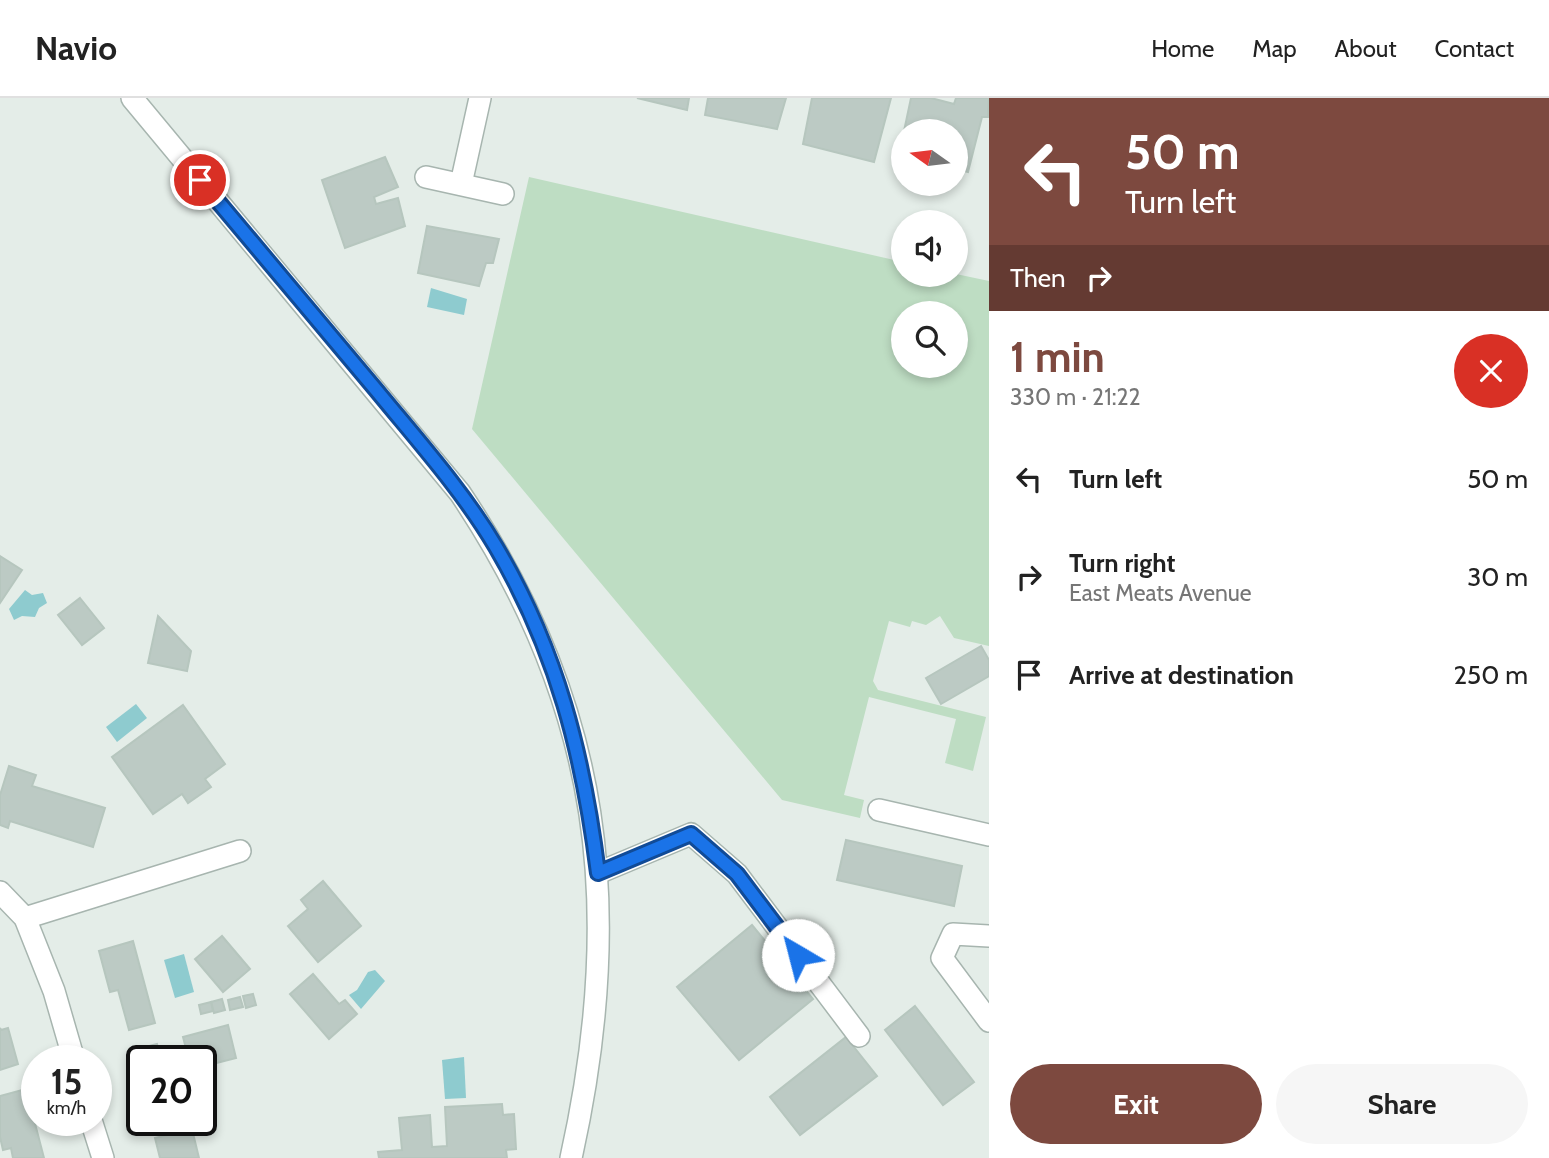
<!DOCTYPE html>
<html lang="en">
<head>
<meta charset="utf-8">
<style>
  :root { --surface:#fff; --page:#f6f6f6; --text:#222; --muted:#767676; --line:#e0e0e0; --accent:#7d493f }
  body { margin:0; font-family:Cabin,sans-serif; background:var(--page); color:var(--text); height:100vh; display:flex; flex-direction:column; font-size:26px; white-space:nowrap }
  * { box-sizing:border-box; margin:0 }
  p { font-size:23px; color:var(--muted) }
  .icon { flex:none; width:38px; height:38px; fill:none; stroke:currentColor; stroke-width:2; stroke-linecap:round; stroke-linejoin:round }
  .map { position:relative; flex:1; overflow:hidden }
  .panel { display:flex; flex-direction:column; background:var(--surface); width:560px }
  .panel>* { flex:none }
  .banner { background:#7d493f; color:#fff; overflow:hidden }
  .needle { width:46px; rotate:284deg }
  .tools { position:absolute; left:891px; top:21px; display:grid; gap:14px }
  .tools a { display:grid; place-items:center; width:77px; height:77px; border-radius:50%; background:var(--surface); box-shadow:0 4px 10px #0003; font-size:35px }
  .speed { position:absolute; left:21px; top:947px; display:flex; gap:14px; font-size:35px; font-weight:700; text-align:center }
  .speed>* { display:grid; place-content:center; width:91px; height:91px; border-radius:50%; background:var(--surface); box-shadow:0 4px 10px #0003; line-height:1 }
  .speed small { font-size:18px; font-weight:400 }
  .speed .limit { border:4px solid #111; border-radius:10px; background:#fff; color:#111 }
  .pin { position:absolute; display:grid; place-items:center; width:60px; height:60px; color:#fff; margin:-30px; border:4px solid #fff; border-radius:50%; box-shadow:0 2px 7px #0007 }
  .me { position:absolute; width:77px; margin:-38px; rotate:323deg; stroke-linejoin:round; filter:drop-shadow(0 0 5px #0008) }
  .turn { display:flex; align-items:center; gap:24px; height:147px; padding:0 21px; font-size:32px }
  .turn .icon { width:91px; height:91px; stroke-width:2.5 }
  .turn b { display:block; font-size:49px; line-height:60px }
  .then { display:flex; align-items:center; height:66px; padding:0 21px; background:#0003; gap:14px; font-size:26px }
  .round { display:grid; place-items:center; flex:none; width:74px; height:74px; border-radius:37px; background:var(--page) }
  .summary { display:flex; align-items:center; justify-content:space-between; height:119px; padding:0 21px }
  h1 { font-size:42px; font-weight:800; line-height:52px; color:var(--accent) }
  .action { display:flex; gap:14px; margin-top:auto; padding:14px 21px }
  .action a { flex:1; height:80px; border-radius:42px; background:var(--accent); color:#fff; font-size:28px; font-weight:800; line-height:80px; text-align:center }
  .action a+a { background:var(--page); color:var(--text) }
  ul { padding:0; list-style:none }
  li { display:flex; align-items:center; gap:21px; height:98px; padding:0 21px }
  li div { flex:1 }
  li b { display:block; font-size:26px }
  li em { font-style:normal }
  header { display:flex; align-items:center; gap:42px; box-sizing:border-box; height:98px; padding:0 35px; background:var(--surface); border-bottom:2px solid var(--line) }
  header strong { font-size:33px }
  nav { display:flex; gap:38px; margin-inline-start:auto; font-size:24px }
  main { display:flex; flex:1; min-height:0 }
  .map>svg:first-child { display:block }
  .green { fill:#beddc3; fill-rule:evenodd }
  .water { fill:#8ecbcf }
  .building { fill:#bccac4; stroke:#b6c6be; stroke-width:2 }
  .lines { fill:none; stroke-linecap:round; stroke-linejoin:round }
  .minor-casing { stroke:#a7b5af; stroke-width:24 }
  .minor { stroke:#fff; stroke-width:21 }
  .route-casing { stroke:#114b97; stroke-width:18 }
  .route { stroke:#1a73e8; stroke-width:12 }
</style>
</head>
<body>
<header>
<strong>Navio</strong>
<nav><a>Home</a><a>Map</a><a>About</a><a>Contact</a></nav>
</header>
<main>
<div class="map">
<svg width="989" height="1060" viewBox="0 0 989 1060">
  <rect width="100%" height="100%" fill="#e4ede8"/>
  <path class="green" d="M 529,79 L 903,164 L 903,177 L 956,176 L 989,183 L 989,548 L 954,540 L 940,518 L 926,527 L 912,523 L 910,529 L 889,523 L 873,583 L 878,592 L 986,619 L 973,673 L 945,665 L 956,621 L 869,599 L 844,697 L 864,702 L 860,720 L 782,702 L 472,331 ZM 903,215 L 956,215 L 956,268 L 903,268 Z"/>
  <g class="water">
    <path d="M 431,190 L 467,201 L 464,217 L 427,209 Z"/>
    <path d="M 25,492 L 32,497 L 43,495 L 47,505 L 39,510 L 35,519 L 22,518 L 14,522 L 9,511 Z"/>
    <path d="M 136,606 L 147,620 L 117,644 L 106,629 Z"/>
    <path d="M 184,856 L 194,894 L 175,900 L 164,862 Z"/>
    <path d="M 375,872 L 385,883 L 361,911 L 349,897 L 357,892 L 368,874 Z"/>
    <path d="M 464,959 L 466,1000 L 445,1001 L 442,962 Z"/>
  </g>
  <g class="building">
    <path d="M 637,0 L 689,0 L 687,12 Z"/>
    <path d="M 708,0 L 786,0 L 777,31 L 705,17 Z"/>
    <path d="M 812,0 L 891,0 L 874,64 L 803,46 Z"/>
    <path d="M 911,0 L 931,0 L 954,6 L 956,0 L 989,0 L 988,19 L 982,19 L 968,74 L 956,71 L 956,33 L 904,33 Z"/>
    <path d="M 385,59 L 398,89 L 374,99 L 376,106 L 398,100 L 405,128 L 345,150 L 322,82 Z"/>
    <path d="M 427,128 L 499,141 L 493,165 L 486,165 L 479,188 L 418,175 Z"/>
    <path d="M 0,458 L 22,472 L 0,505 Z"/>
    <path d="M 80,500 L 104,530 L 82,547 L 58,517 Z"/>
    <path d="M 158,518 L 191,553 L 187,573 L 148,565 Z"/>
    <path d="M 981,548 L 989,562 L 989,578 L 941,606 L 926,580 Z"/>
    <path d="M 183,607 L 225,666 L 205,681 L 211,689 L 188,705 L 182,696 L 153,716 L 112,659 Z"/>
    <path d="M 9,668 L 36,677 L 32,688 L 105,710 L 93,749 L 10,723 L 8,730 L 0,727 L 0,697 Z"/>
    <path d="M 846,742 L 962,768 L 954,808 L 837,782 Z"/>
    <path d="M 323,783 L 361,828 L 318,864 L 288,828 L 308,811 L 301,802 Z"/>
    <path d="M 752,827 L 813,901 L 739,962 L 677,889 Z"/>
    <path d="M 222,838 L 250,871 L 223,894 L 195,861 Z"/>
    <path d="M 133,843 L 155,925 L 129,932 L 118,892 L 110,894 L 99,853 Z"/>
    <path d="M 313,876 L 339,906 L 345,902 L 357,916 L 329,941 L 290,896 Z"/>
    <path d="M 253,896 L 256,907 L 246,910 L 243,898 Z"/>
    <path d="M 240,899 L 243,909 L 230,912 L 228,902 Z"/>
    <path d="M 222,901 L 225,912 L 214,915 L 211,904 Z"/>
    <path d="M 211,904 L 213,913 L 201,916 L 199,907 Z"/>
    <path d="M 915,908 L 974,984 L 943,1007 L 885,932 Z"/>
    <path d="M 228,927 L 236,960 L 201,969 L 201,962 L 189,962 L 183,939 Z"/>
    <path d="M 0,930 L 1,932 L 8,930 L 18,966 L 0,972 Z"/>
    <path d="M 846,939 L 877,978 L 800,1037 L 770,999 Z"/>
    <path d="M 157,946 L 161,962 L 142,962 L 142,1002 L 130,953 Z"/>
    <path d="M 26,991 L 44,1060 L 13,1060 L 11,1050 L 3,1052 L 0,1039 L 0,998 Z"/>
    <path d="M 502,1006 L 503,1017 L 514,1016 L 516,1051 L 506,1052 L 507,1060 L 379,1060 L 378,1054 L 402,1052 L 399,1020 L 430,1017 L 432,1049 L 447,1048 L 445,1009 Z"/>
    <path d="M 147,1022 L 190,1022 L 149,1032 Z"/>
    <path d="M 192,1031 L 199,1060 L 160,1060 L 155,1040 Z"/>
  </g>
  <g class="lines">
    <g class="minor-casing">
      <g id="minor">
        <path d="M 132,0 L 460,395 C 603,608 626,813 571,1060"/>
        <path d="M 426,79 L 503,96"/>
        <path d="M 461,86 L 480,0"/>
        <path d="M 879,712 L 989,737"/>
        <path d="M 598,775 L 691,736 L 737,776 L 859,938"/>
        <path d="M 0,794 L 25,820 L 54,893 L 74,962"/>
        <path d="M 25,820 L 240,753"/>
        <path d="M 989,838 L 953,836 L 942,860 L 989,923"/>
        <path d="M 91,1022 L 103,1060"/>
      </g>
    </g>
    <use href="#minor" class="minor"/>
  </g>
  <g class="lines">
    <g class="route-casing">
      <path id="route" d="M 200,82 C 259,152 318,223 377,293 C 418,343 463,393 496,449 C 557,553 583,656 598,775 L 691,736 L 737,776 L 798,857"/>
    </g>
    <use href="#route" class="route"/>
  </g>
</svg>
<div class="tools">
<a><svg class="needle" viewBox="-14 -14 28 28"><path d="M0-13l5 13h-10z" fill="#e53935"/><path d="M0 13l5-13h-10z" fill="#767676"/></svg></a>
<a><svg class="icon" aria-label="sound" viewBox="0 0 24 24"><path d="M4 9h4l5-4v14l-5-4H4zM17 9q2 3 0 6"/></svg></a>
<a><svg class="icon" aria-label="search" viewBox="0 0 24 24"><circle cx="10" cy="10" r="6"/><path d="M15 15l6 6"/></svg></a>
</div>
<div class="speed"><div>15<small>km/h</small></div><div class="limit">20</div></div>
<div class="pin" style="left:200px;top:82px;background:#d93025"><svg class="icon" aria-label="arrive" viewBox="0 0 24 24"><path d="M6 21V4h12l-3 4 3 4H6"/></svg></div>
<svg class="me" style="left:798px;top:857px" viewBox="-20 -20 40 40"><circle r="19" fill="#fff"/><path d="M0-13L10 11 0 6-10 11z" fill="#1a73e8"/></svg>
</div>
<section class="panel">
<div class="banner">
<div class="turn"><svg class="icon" aria-label="left" viewBox="0 0 24 24"><path d="M17 20v-9H6M10 6l-5 5 5 5"/></svg><div><b>50 m</b>Turn left</div></div>
<div class="then">Then<svg class="icon" aria-label="right" viewBox="0 0 24 24"><path d="M7 20v-9h11M14 6l5 5-5 5"/></svg></div>
</div>
<div class="summary"><div><h1>1 min</h1><p>330 m · 21:22</p></div><a class="round" style="background:#d93025;color:#fff"><svg class="icon" aria-label="close" viewBox="0 0 24 24"><path d="M6 6l12 12M18 6L6 18"/></svg></a></div>
<ul>
<li><svg class="icon" aria-label="left" viewBox="0 0 24 24"><path d="M17 20v-9H6M10 6l-5 5 5 5"/></svg><div><b>Turn left</b></div><em>50 m</em></li>
<li><svg class="icon" aria-label="right" viewBox="0 0 24 24"><path d="M7 20v-9h11M14 6l5 5-5 5"/></svg><div><b>Turn right</b><p>East Meats Avenue</p></div><em>30 m</em></li>
<li><svg class="icon" aria-label="arrive" viewBox="0 0 24 24"><path d="M6 21V4h12l-3 4 3 4H6"/></svg><div><b>Arrive at destination</b></div><em>250 m</em></li>
</ul>
<div class="action"><a>Exit</a><a>Share</a></div>
</section>
</main>
</body>
</html>
